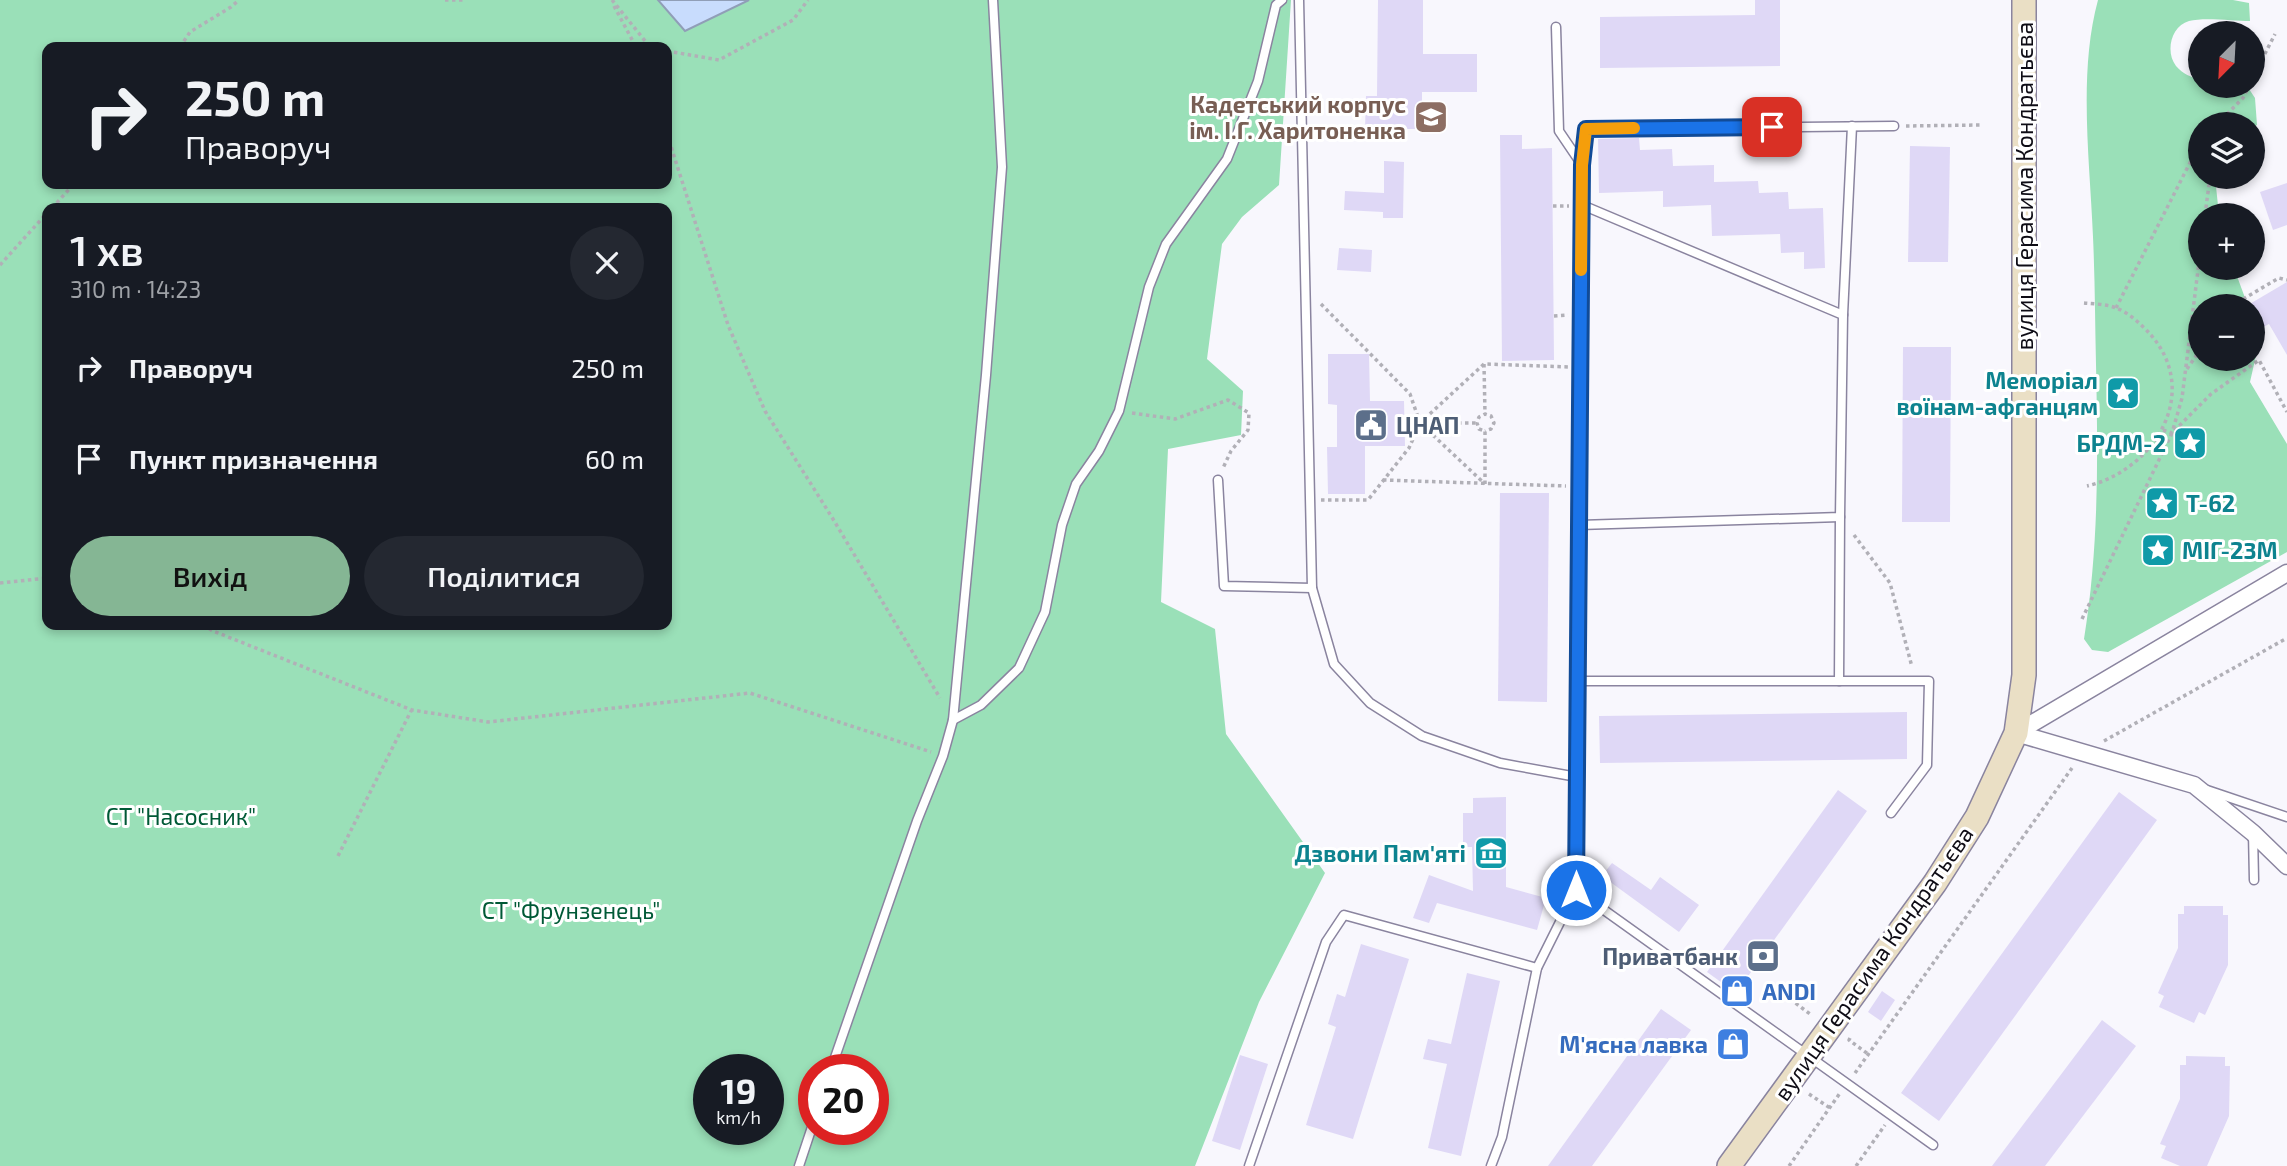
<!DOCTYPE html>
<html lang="uk">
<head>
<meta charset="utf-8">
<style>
  :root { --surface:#171b24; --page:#242831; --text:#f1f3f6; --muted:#9ea1a6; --accent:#85b694 }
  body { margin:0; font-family:"Exo 2",sans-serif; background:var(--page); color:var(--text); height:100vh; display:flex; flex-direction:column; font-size:26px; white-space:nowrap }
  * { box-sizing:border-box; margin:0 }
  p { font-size:23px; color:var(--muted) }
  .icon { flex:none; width:38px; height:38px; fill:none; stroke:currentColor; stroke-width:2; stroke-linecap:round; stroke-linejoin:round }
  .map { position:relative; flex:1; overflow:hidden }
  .side { position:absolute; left:42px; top:203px; width:630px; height:427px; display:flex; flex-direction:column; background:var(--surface); border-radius:14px; box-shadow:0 4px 10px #0003 }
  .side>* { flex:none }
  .hud { position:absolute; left:42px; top:42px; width:630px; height:147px; border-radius:14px; box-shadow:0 4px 10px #0003; background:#171b24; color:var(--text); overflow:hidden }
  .needle { width:46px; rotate:204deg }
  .buttons { position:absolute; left:2188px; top:21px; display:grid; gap:14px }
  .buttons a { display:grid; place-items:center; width:77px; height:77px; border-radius:50%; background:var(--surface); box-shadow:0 4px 10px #0003; font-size:35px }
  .speed { position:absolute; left:693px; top:1054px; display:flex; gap:14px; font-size:35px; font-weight:700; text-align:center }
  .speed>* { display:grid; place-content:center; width:91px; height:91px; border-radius:50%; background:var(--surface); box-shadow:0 4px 10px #0003; line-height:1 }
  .speed small { font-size:18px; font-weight:400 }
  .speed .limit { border:10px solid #d22; background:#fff; color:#111 }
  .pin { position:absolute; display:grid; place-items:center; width:60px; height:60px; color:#fff; margin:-30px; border-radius:14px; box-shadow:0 4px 10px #0006 }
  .me { position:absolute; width:77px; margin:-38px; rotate:0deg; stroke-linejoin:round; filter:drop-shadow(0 0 5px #0008) }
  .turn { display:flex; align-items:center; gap:24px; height:147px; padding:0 28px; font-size:32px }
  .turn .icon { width:91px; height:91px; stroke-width:2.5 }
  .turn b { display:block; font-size:49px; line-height:60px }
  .round { display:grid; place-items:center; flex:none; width:74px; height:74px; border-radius:37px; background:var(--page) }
  .summary { display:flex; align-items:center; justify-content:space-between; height:119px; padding:0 28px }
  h1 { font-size:42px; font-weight:600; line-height:52px }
  .action { display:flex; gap:14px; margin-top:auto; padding:14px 28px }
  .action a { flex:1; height:80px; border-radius:42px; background:var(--accent); color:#111; font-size:28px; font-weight:600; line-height:80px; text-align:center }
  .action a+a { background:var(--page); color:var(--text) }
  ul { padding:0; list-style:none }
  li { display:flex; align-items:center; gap:21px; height:91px; padding:0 28px }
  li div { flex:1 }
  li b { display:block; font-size:26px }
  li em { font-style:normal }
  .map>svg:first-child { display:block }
  .green { fill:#9ae0b8; fill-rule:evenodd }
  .water { fill:#c8dcfd; stroke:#909eb7; stroke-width:2 }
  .building { fill:#dfd8f6 }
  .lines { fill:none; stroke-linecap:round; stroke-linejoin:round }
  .service-casing { stroke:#8a849f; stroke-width:11 }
  .minor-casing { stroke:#8a849f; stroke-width:19 }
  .secondary-casing { stroke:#8a849f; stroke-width:26 }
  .path { stroke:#b1b0b7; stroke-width:3.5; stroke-dasharray:3.5 3.5; stroke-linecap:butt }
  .service { stroke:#fff; stroke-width:8 }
  .minor { stroke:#fff; stroke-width:16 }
  .secondary { stroke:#eadfc5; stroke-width:23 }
  .route-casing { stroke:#114b97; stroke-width:18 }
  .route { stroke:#1a73e8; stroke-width:12 }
  .slow { stroke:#f59e0b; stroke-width:12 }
  .labels { text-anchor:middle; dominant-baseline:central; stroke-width:6; stroke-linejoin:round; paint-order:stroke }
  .education-label { font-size:23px; font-weight:bold; fill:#785e54; stroke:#fff; text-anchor:end }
  .street-label { font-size:23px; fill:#0e0c15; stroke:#fff }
  .culture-label { font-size:23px; font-weight:bold; fill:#0d838f; stroke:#fff; text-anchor:end }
  .service-label { font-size:23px; font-weight:bold; fill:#4e5e75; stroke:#fff; text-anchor:start }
  .park-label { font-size:23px; fill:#005936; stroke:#fff }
  .shop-label { font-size:23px; font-weight:bold; fill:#366cbe; stroke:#fff; text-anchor:start }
</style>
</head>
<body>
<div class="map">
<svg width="2287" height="1166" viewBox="0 0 2287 1166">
  <rect width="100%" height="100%" fill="#f8f7fd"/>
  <g class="green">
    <path d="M 0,0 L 658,0 L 685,30 L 749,0 L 1291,0 L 1279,185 L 1242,217 L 1222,244 L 1207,359 L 1243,391 L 1241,435 L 1168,449 L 1161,602 L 1215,629 L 1226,734 L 1325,873 L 1259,1002 L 1195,1166 L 0,1166 ZM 47,47 L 667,47 L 667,184 L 47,184 ZM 47,208 L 667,208 L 667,625 L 47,625 ZM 709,1069 L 768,1069 L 768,1129 L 709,1129 ZM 814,1069 L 873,1069 L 873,1129 L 814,1129 Z"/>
    <path d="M 2098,0 L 2233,0 L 2249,3 L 2250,21 C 2234,21 2204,17 2189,21 C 2171,26 2165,52 2176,66 C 2183,74 2191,77 2200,80 L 2200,86 L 2247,86 L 2255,98 L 2257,125 L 2252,128 L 2252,124 L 2200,124 L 2200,177 L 2215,177 L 2219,215 L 2200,215 L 2200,268 L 2234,268 L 2248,306 L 2200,306 L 2200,359 L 2252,359 L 2252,317 L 2260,338 L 2250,382 L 2287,444 L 2287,552 L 2108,652 L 2092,650 L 2084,639 C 2099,547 2098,457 2096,364 C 2095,322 2095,280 2093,237 C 2090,162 2078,73 2098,0 Z"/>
  </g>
  <path class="water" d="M 658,0 L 749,0 L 685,31 Z"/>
  <g class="building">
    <path d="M 1378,0 L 1423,0 L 1423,54 L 1477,54 L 1477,92 L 1422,92 L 1422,129 L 1365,129 L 1366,96 L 1377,96 Z"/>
    <path d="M 1755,0 L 1780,0 L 1780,66 L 1600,68 L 1600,17 L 1755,15 Z"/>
    <path d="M 1500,135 L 1522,135 L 1522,149 L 1552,148 L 1554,360 L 1502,361 Z"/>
    <path d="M 1639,138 L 1640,150 L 1672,149 L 1673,166 L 1714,165 L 1714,182 L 1758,181 L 1759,193 L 1788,192 L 1789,209 L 1823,208 L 1825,268 L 1804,269 L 1804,252 L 1781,253 L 1780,234 L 1712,236 L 1711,205 L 1663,207 L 1663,191 L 1599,193 L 1598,139 Z"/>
    <path d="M 1910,146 L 1950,147 L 1948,262 L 1908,262 Z"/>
    <path d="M 1384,161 L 1404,162 L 1403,218 L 1383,218 L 1383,212 L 1344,210 L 1345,191 L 1384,193 Z"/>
    <path d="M 2287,183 L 2287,225 L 2273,230 L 2260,192 Z"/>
    <path d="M 1339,248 L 1372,250 L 1371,272 L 1337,270 Z"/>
    <path d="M 2287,282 L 2287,355 L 2269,324 L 2261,328 L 2252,312 L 2252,306 L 2248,305 Z"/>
    <path d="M 1903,347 L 1951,347 L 1950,522 L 1902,522 Z"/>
    <path d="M 1328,354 L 1369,354 L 1370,401 L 1404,401 L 1405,446 L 1365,446 L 1365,494 L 1328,494 L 1327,447 L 1337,447 L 1337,405 L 1328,404 Z"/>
    <path d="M 1500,493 L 1549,493 L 1547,702 L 1498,701 Z"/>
    <path d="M 1907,712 L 1907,759 L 1600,763 L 1599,716 Z"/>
    <path d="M 1838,790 L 1867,811 L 1736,993 L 1707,972 Z"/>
    <path d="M 2119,792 L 2157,820 L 1939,1121 L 1901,1093 Z"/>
    <path d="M 1506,797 L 1506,887 L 1546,898 L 1537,930 L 1437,903 L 1429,923 L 1413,918 L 1429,875 L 1473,891 L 1472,847 L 1463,847 L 1463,813 L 1473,813 L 1473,798 Z"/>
    <path d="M 1612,863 L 1651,890 L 1660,877 L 1699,905 L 1679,932 L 1602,876 Z"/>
    <path d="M 2184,906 L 2223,906 L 2223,915 L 2228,915 L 2228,965 L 2205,1015 L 2199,1012 L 2194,1023 L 2159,1007 L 2164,996 L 2158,993 L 2178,948 L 2178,914 L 2184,914 Z"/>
    <path d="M 1361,944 L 1409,959 L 1353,1139 L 1306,1125 L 1336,1027 L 1328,1024 L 1337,994 L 1345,997 Z"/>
    <path d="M 1467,973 L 1500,981 L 1461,1156 L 1428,1148 L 1447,1064 L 1423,1059 L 1428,1039 L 1451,1044 Z"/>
    <path d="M 1882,991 L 1895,1000 L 1881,1021 L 1868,1012 Z"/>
    <path d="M 1661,1009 L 1691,1030 L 1592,1166 L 1548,1166 Z"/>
    <path d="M 2102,1020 L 2136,1046 L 2045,1166 L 1992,1166 Z"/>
    <path d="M 1240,1055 L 1268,1064 L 1240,1150 L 1212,1141 Z"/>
    <path d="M 2186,1056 L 2225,1057 L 2225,1066 L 2230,1066 L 2229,1116 L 2207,1166 L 2180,1166 L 2161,1158 L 2166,1146 L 2160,1144 L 2180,1099 L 2180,1065 L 2186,1065 Z"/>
  </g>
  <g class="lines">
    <g class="service-casing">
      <g id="service">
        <path d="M 1299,0 L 1312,588 L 1334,664 L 1370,703 L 1422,736 L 1500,763 L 1577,777 L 1576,890 L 1933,1145"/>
        <path d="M 1556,27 L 1559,131 L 1582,165 L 1577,777"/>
        <path d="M 1582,165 L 1586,129 L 1894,126"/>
        <path d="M 1843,315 L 1852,126"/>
        <path d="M 1218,480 L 1224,586 L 1312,588"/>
        <path d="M 1579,525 L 1840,517 L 1843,315 L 1582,205"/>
        <path d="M 1577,681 L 1929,681 L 1927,765 L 1891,813"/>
        <path d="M 1839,681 L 1840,517"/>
        <path d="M 953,720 L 981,705 L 1019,668 L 1045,612 L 1062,525 L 1076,484 L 1099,451 L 1119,411 L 1149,287 L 1166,244 L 1227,159 L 1258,81 L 1276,5 L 1282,0"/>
        <path d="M 2207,790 L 2287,817"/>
        <path d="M 2253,833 L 2254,880"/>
        <path d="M 831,1069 L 917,821 L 943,756 L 953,720 L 986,375 L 1002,167 L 993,0"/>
        <path d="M 799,1166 L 814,1121"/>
        <path d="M 1249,1166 L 1326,942 L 1344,915 L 1537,968"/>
        <path d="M 1491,1166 L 1502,1137 L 1537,968 L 1576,890"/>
      </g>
    </g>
    <g class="minor-casing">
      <g id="minor">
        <path d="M 2016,733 L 2287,573"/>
        <path d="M 2016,733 L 2194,785 L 2253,833 L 2287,866"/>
      </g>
    </g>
    <g class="secondary-casing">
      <path id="secondary" d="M 1729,1166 L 1935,883 L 1977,817 L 2016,733 L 2024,675 L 2024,0"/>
    </g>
    <g class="path">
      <path d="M 445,0 L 466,0"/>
      <path d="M 612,0 L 650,47"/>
      <path d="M 614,6 L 636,47"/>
      <path d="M 180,47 L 190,32 L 231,7 L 239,0"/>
      <path d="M 667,51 L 719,60 L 793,20 L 808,0"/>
      <path d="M 2252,79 L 2275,34"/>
      <path d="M 2217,124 L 2243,98 L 2249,86"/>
      <path d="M 1906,126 L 1980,125"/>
      <path d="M 667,134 L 728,325 L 765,411 L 833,519 L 940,698"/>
      <path d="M 1553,206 L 1569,206"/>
      <path d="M 52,208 L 74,184"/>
      <path d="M 2205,215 L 2210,177"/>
      <path d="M 0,265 L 47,213"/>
      <path d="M 2084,303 C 2094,304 2107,304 2116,308 C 2128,312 2142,325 2150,334 C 2202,392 2155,470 2087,486"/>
      <path d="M 1321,304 L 1410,394 L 1420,423 L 1485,484"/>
      <path d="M 2231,306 L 2279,278 L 2287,280"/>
      <path d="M 2116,308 L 2200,143"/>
      <path d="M 1554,316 L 1568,315"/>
      <path d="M 1484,364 L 1485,414"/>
      <path d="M 2187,369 L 2200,350"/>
      <path d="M 1132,413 L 1175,419 L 1228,400 L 1249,413 L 1248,430 L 1231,451 L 1223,468"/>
      <path d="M 1423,423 L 1477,423"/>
      <path d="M 2163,430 L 2172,433 L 2182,398 L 2200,254"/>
      <path d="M 1383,480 L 1566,486"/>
      <path d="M 1485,484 L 1485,431 L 1479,429 L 1477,423 L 1479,417 L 1485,414 L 1491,416 L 1494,423 L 1491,429 L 1485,431"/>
      <path d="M 1321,500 L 1368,500 L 1409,448 L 1420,423 L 1484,364 L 1568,367"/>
      <path d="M 1854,535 L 1890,583 L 1912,667"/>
      <path d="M 0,583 L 47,578"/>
      <path d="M 2082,619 L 2172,433 L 2211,394 L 2259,360 L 2287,412"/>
      <path d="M 203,625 L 213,631 L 412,710 L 488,722 L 750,693 L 931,752"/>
      <path d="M 2104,741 L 2287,638"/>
      <path d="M 338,856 L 411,711"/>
      <path d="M 1790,999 L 1810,1014"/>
      <path d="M 1850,1038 L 1849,1040 L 1868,1054"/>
      <path d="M 1855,1073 L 2072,768"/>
      <path d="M 1809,1094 L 1830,1108"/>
      <path d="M 1789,1166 L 1840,1093"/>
      <path d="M 1856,1166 L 1885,1125"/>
    </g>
    <use href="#service" class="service"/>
    <use href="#minor" class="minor"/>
    <use href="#secondary" class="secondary"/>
  </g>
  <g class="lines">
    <g class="route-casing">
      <path id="route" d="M 1576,890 L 1582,165 L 1586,129 L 1772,127"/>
    </g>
    <use href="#route" class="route"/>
    <path class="slow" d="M 1581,270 L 1582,165 L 1586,129 L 1634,128"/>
  </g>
  <defs>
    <g id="school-square" transform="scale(1.75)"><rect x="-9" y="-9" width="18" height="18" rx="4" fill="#8d6e63" stroke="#fff"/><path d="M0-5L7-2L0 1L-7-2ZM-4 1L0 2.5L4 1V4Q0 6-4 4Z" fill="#fff"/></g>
    <g id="sight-square" transform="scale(1.75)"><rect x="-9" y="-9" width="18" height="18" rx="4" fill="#0f9aa8" stroke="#fff"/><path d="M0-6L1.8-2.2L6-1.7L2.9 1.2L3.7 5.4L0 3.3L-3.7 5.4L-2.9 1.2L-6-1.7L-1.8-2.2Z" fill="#fff"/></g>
    <g id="civic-square" transform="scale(1.75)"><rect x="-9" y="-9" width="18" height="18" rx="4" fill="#5c6f8a" stroke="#fff"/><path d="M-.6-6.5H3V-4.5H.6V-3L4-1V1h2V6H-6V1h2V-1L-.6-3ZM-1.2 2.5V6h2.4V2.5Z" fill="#fff"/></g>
    <g id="museum-square" transform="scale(1.75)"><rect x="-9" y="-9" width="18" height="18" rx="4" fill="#0f9aa8" stroke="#fff"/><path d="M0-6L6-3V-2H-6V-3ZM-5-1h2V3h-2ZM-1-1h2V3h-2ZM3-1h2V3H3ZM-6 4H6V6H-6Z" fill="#fff"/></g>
    <g id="bank-square" transform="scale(1.75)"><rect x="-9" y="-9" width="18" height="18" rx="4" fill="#5c6f8a" stroke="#fff"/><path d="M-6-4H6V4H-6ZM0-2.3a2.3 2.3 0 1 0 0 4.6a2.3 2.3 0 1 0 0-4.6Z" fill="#fff"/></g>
    <g id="shop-square" transform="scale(1.75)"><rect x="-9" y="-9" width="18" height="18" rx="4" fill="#3f7fe0" stroke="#fff"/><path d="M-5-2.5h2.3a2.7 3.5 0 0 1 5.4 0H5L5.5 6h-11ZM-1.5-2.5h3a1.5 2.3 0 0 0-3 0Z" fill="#fff"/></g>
  </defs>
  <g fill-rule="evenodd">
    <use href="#school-square" x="1431" y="117"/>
    <use href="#sight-square" x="2123" y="393"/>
    <use href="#civic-square" x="1371" y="425"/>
    <use href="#sight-square" x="2190" y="443"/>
    <use href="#sight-square" x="2162" y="503"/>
    <use href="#sight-square" x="2158" y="550"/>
    <use href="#museum-square" x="1491" y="853"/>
    <use href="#bank-square" x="1763" y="956"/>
    <use href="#shop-square" x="1737" y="991"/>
    <use href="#shop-square" x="1733" y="1044"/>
  </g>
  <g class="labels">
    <g class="education-label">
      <text x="1406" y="104">Кадетський корпус<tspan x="1406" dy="26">ім. І.Г. Харитоненка</tspan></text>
    </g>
    <g class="street-label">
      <text transform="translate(2024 186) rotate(-90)">вулиця Герасима Кондратьєва</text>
      <text transform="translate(1873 963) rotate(-55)">вулиця Герасима Кондратьєва</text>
    </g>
    <g class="culture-label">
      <text x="2098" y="380">Меморіал<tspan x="2098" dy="26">воїнам-афганцям</tspan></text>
      <text x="2166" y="443">БРДМ-2</text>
      <text x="2186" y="503" text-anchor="start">Т-62</text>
      <text x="2182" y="550" text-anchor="start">МІГ-23М</text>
      <text x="1466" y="853">Дзвони Пам'яті</text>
    </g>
    <g class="service-label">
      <text x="1396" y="425">ЦНАП</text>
      <text x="1738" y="956" text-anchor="end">Приватбанк</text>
    </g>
    <g class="park-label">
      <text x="181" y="816">СТ "Насосник"</text>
      <text x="571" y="910">СТ "Фрунзенець"</text>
    </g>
    <g class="shop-label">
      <text x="1762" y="991">ANDI</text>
      <text x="1708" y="1044" text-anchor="end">М'ясна лавка</text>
    </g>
  </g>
</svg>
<div class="buttons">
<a><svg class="needle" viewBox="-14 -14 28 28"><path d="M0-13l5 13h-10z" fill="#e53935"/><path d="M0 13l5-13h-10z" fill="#9ea1a6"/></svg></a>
<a><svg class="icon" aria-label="layers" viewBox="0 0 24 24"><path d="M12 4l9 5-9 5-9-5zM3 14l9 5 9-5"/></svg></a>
<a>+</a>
<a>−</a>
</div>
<div class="speed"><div>19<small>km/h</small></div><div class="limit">20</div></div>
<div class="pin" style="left:1772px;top:127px;background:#d93025"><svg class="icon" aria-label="arrive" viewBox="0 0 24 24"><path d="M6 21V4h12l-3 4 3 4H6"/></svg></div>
<svg class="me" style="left:1576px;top:890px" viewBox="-20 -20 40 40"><circle r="17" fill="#1a73e8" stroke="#fff" stroke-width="3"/><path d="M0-11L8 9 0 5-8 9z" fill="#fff"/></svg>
<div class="hud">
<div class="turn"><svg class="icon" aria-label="right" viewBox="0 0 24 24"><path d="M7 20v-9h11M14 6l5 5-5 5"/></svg><div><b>250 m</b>Праворуч</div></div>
</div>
<section class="side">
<div class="summary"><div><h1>1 хв</h1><p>310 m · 14:23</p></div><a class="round"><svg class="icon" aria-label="close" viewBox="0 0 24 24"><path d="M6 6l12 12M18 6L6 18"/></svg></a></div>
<ul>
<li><svg class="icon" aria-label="right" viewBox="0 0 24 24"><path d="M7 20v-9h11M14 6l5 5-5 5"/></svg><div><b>Праворуч</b></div><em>250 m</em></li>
<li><svg class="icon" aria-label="arrive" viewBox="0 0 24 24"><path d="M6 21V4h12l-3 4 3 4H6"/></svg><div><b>Пункт призначення</b></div><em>60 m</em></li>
</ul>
<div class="action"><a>Вихід</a><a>Поділитися</a></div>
</section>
</div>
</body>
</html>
